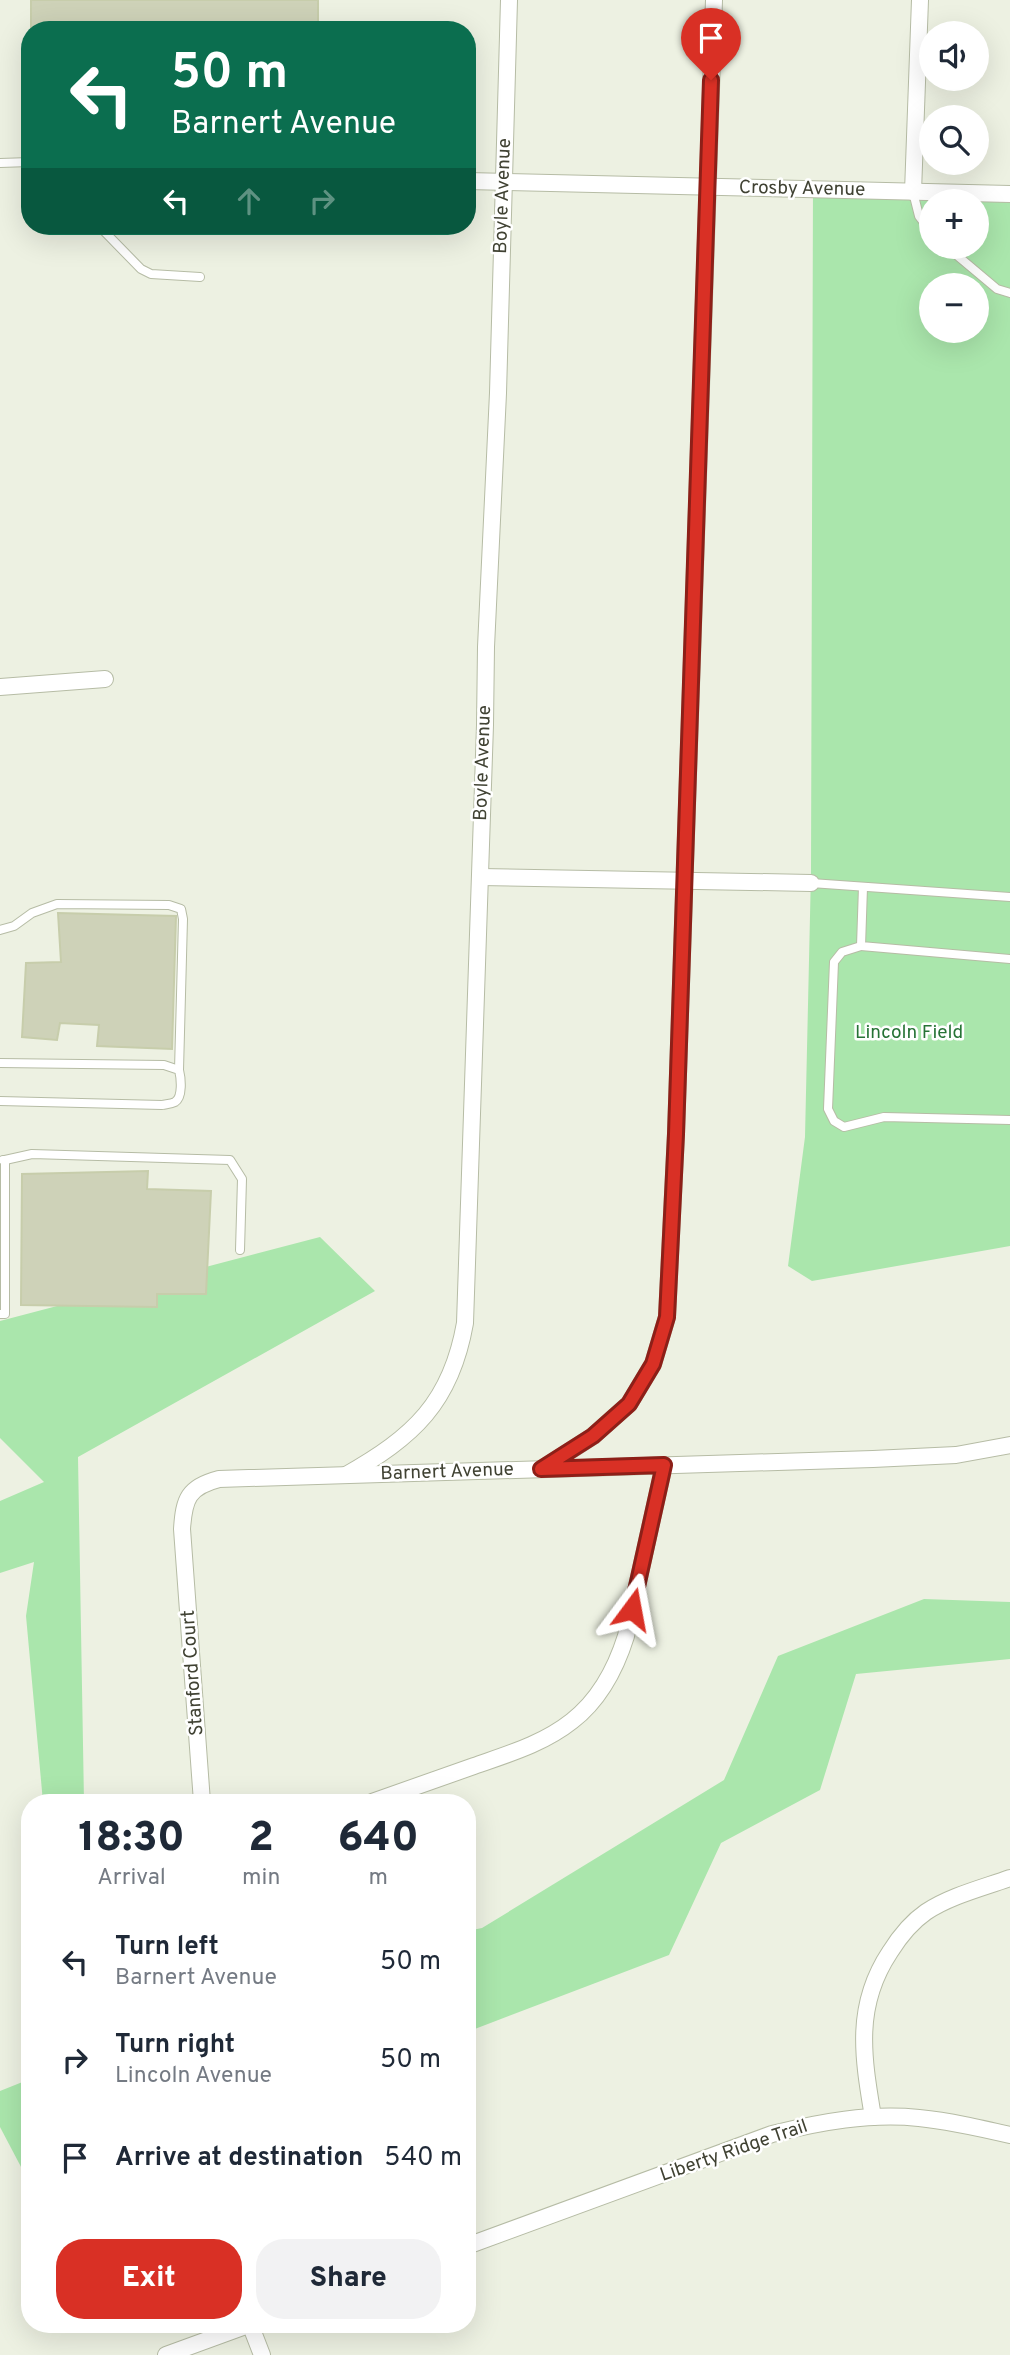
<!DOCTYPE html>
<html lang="en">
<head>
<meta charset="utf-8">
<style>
  :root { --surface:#fff; --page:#f2f2f3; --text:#1f2937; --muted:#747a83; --accent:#d93025 }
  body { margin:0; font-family:Overpass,sans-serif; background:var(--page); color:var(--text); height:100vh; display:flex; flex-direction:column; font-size:26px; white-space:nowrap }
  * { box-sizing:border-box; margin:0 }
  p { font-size:23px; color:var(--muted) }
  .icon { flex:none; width:38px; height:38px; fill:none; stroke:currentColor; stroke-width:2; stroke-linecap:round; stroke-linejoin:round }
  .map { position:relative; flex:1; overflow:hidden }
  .details { position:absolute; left:21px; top:1794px; width:455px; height:539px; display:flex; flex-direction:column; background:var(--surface); border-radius:28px; box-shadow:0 7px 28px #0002 }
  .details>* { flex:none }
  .hud { position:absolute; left:21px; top:21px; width:455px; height:214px; border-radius:28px; box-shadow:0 7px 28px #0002; background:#0b6e4f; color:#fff; overflow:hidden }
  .controls { position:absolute; left:919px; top:21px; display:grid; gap:14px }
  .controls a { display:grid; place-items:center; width:70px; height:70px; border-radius:50%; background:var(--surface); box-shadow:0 7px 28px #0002; font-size:35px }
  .pin { position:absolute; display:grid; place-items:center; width:60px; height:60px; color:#fff; margin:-72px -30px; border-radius:50% 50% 50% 0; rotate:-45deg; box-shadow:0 0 7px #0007 }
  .pin .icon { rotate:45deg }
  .me { position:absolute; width:77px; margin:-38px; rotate:13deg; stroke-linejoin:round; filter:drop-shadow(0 0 5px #0008) }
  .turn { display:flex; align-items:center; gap:24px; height:147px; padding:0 35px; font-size:32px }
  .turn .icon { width:91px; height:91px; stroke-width:2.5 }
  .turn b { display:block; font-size:49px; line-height:60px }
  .lanes { display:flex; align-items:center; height:66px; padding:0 35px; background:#0003; justify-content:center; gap:35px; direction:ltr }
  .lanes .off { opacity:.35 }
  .eta { display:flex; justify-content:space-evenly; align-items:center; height:119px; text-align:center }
  .eta b { font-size:42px; font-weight:800; line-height:49px }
  .primary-button { display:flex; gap:14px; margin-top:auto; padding:14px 35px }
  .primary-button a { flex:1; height:80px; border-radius:28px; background:var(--accent); color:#fff; font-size:28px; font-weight:800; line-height:80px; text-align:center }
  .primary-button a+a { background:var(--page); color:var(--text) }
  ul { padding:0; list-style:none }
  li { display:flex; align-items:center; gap:21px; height:98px; padding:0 35px }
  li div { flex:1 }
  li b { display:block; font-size:26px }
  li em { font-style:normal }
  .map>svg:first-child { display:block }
  .green { fill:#aae6ac; fill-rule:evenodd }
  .building { fill:#ced2b8; stroke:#c7cdab; stroke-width:2 }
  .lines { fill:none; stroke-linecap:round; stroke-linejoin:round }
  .lane-casing { stroke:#b6bca5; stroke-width:10 }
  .street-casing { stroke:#b6bca5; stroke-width:18 }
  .lane { stroke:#fff; stroke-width:8 }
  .street { stroke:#fff; stroke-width:16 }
  .route-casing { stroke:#8d1f18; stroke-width:18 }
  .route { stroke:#d93025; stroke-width:12 }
  .labels { text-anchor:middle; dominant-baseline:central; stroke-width:5; stroke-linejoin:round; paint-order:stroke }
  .street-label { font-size:19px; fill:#404233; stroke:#fff }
  .park-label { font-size:19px; fill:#277336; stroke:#fff }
</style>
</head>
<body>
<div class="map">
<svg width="1010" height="2355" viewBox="0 0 1010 2355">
  <rect width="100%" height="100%" fill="#edf1e2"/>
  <g class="green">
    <path d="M 813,182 L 1010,189 L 1010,1246 L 812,1281 L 788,1266 L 805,1137 L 811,872 ZM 931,201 L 976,201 L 976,247 L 931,247 ZM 931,285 L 976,285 L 976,331 L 931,331 Z"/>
    <path d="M 320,1237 L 375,1291 L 78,1457 L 84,1802 L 43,1802 L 26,1616 L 34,1562 L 0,1573 L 0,1501 L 44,1482 L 0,1438 L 0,1321 Z"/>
    <path d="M 924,1599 L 1010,1602 L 1010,1659 L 856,1674 L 820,1790 L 721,1843 L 669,1955 L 467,2032 L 467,1931 L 482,1928 L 724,1780 L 778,1656 Z"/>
    <path d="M 30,2079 L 30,2184 L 0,2127 L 0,2091 Z"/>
  </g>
  <g class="building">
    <rect x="31" y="0" width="287" height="30"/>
    <path d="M 58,913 L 176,916 L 172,1049 L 97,1046 L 99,1025 L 60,1023 L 57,1040 L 22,1037 L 26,963 L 61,962 Z"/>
    <path d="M 148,1171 L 147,1189 L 211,1191 L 206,1294 L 157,1294 L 157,1307 L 21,1305 L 22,1174 Z"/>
  </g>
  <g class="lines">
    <g class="lane-casing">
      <g id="lane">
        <path d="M 0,163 L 30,162"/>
        <path d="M 913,192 L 919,216 L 931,232"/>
        <path d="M 99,226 L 141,269 L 151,274 L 200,277"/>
        <path d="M 947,247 L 997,289 L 1010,293"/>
        <path d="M 811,883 L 1010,897"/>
        <path d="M 863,887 L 861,946 L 1010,959"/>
        <path d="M 0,930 L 14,926 L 32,913 L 57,904 L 169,905 L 181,909 L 183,919 L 179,1070"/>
        <path d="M 861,946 L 842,952 L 834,962 L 828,1109 L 834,1121 L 844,1127 L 884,1117 L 1010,1120"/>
        <path d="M 0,1063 L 164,1065 L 179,1070 C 181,1078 183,1097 175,1102 C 171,1104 166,1104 162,1105 L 0,1101"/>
        <path d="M 5,1160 L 32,1154 L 230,1160 L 242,1179 L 240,1250"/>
        <path d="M 0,1314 L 5,1314 L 5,1160 L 3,1160"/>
      </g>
    </g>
    <g class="street-casing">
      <g id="street">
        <path d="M 467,181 L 1010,194"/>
        <path d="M 913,192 L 920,0"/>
        <path d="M 0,687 L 105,679"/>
        <path d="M 480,877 L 811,883"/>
        <path d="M 542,1469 L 593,1436 L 612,1419 L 629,1404 L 653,1364 L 667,1317 L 676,1134 L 714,0"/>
        <path d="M 346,1475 C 413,1437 451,1403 465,1323 L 485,725 L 486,647 L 498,393 L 509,0"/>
        <path d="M 202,1802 L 182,1529 C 184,1499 188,1487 219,1479 L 873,1459 L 956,1455 L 1010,1445"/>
        <path d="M 372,1802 C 406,1790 440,1778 474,1766 C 508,1754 543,1744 572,1721 C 599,1700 616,1668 626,1636 L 664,1465"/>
        <path d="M 873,2117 C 863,2057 854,2006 890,1952 C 900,1936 910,1923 926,1912 C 950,1896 982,1888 1010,1878"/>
        <path d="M 467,2246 L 772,2134 C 820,2122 869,2113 919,2118 C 950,2121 980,2128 1010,2135"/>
        <path d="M 250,2324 L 262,2355"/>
        <path d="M 166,2355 L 251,2324"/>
      </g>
    </g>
    <use href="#lane" class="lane"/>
    <use href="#street" class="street"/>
  </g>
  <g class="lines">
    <g class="route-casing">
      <path id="route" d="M 632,1609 L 664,1465 L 541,1469 L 593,1436 L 629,1404 L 653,1364 L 667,1317 L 676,1134 L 711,80"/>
    </g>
    <use href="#route" class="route"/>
  </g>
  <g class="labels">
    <g class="street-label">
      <text transform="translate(802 189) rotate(1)">Crosby Avenue</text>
      <text transform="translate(503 196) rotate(-88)">Boyle Avenue</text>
      <text transform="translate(483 763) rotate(-88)">Boyle Avenue</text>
      <text transform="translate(447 1472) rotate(-2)">Barnert Avenue</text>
      <text transform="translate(193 1673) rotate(-94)">Stanford Court</text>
      <text transform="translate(734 2151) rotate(-19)">Liberty Ridge Trail</text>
    </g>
    <g class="park-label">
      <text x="909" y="1033">Lincoln Field</text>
    </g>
  </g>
</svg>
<div class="controls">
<a><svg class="icon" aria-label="sound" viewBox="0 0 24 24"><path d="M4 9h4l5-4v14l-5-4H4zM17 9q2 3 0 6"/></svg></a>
<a><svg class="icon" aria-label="search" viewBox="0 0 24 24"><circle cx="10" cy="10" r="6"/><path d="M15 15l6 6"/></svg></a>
<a>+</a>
<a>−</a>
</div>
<div class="pin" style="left:711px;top:80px;background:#d93025"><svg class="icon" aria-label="arrive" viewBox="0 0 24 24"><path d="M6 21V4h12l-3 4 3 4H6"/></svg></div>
<svg class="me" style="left:632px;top:1609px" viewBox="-20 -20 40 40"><path d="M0-17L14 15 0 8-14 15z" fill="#d93025" stroke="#fff" stroke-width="4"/></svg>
<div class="hud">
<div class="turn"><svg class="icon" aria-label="left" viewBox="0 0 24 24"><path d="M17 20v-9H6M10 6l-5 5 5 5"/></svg><div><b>50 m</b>Barnert Avenue</div></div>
<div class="lanes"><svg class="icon" aria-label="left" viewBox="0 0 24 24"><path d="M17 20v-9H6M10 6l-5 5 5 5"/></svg><svg class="icon off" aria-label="ahead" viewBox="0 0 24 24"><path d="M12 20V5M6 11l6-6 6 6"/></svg><svg class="icon off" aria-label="right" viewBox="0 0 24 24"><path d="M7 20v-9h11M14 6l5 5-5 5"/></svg></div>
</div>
<section class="details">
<div class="eta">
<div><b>18:30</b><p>Arrival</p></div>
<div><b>2</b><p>min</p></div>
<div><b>640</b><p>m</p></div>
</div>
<ul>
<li><svg class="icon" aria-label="left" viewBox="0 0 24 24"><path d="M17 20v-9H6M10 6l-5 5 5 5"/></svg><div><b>Turn left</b><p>Barnert Avenue</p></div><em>50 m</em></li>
<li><svg class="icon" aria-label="right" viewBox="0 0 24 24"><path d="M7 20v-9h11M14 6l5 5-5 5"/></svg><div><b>Turn right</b><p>Lincoln Avenue</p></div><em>50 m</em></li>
<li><svg class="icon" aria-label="arrive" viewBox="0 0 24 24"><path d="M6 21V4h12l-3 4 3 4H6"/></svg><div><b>Arrive at destination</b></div><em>540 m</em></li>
</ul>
<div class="primary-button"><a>Exit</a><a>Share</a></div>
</section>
</div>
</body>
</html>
